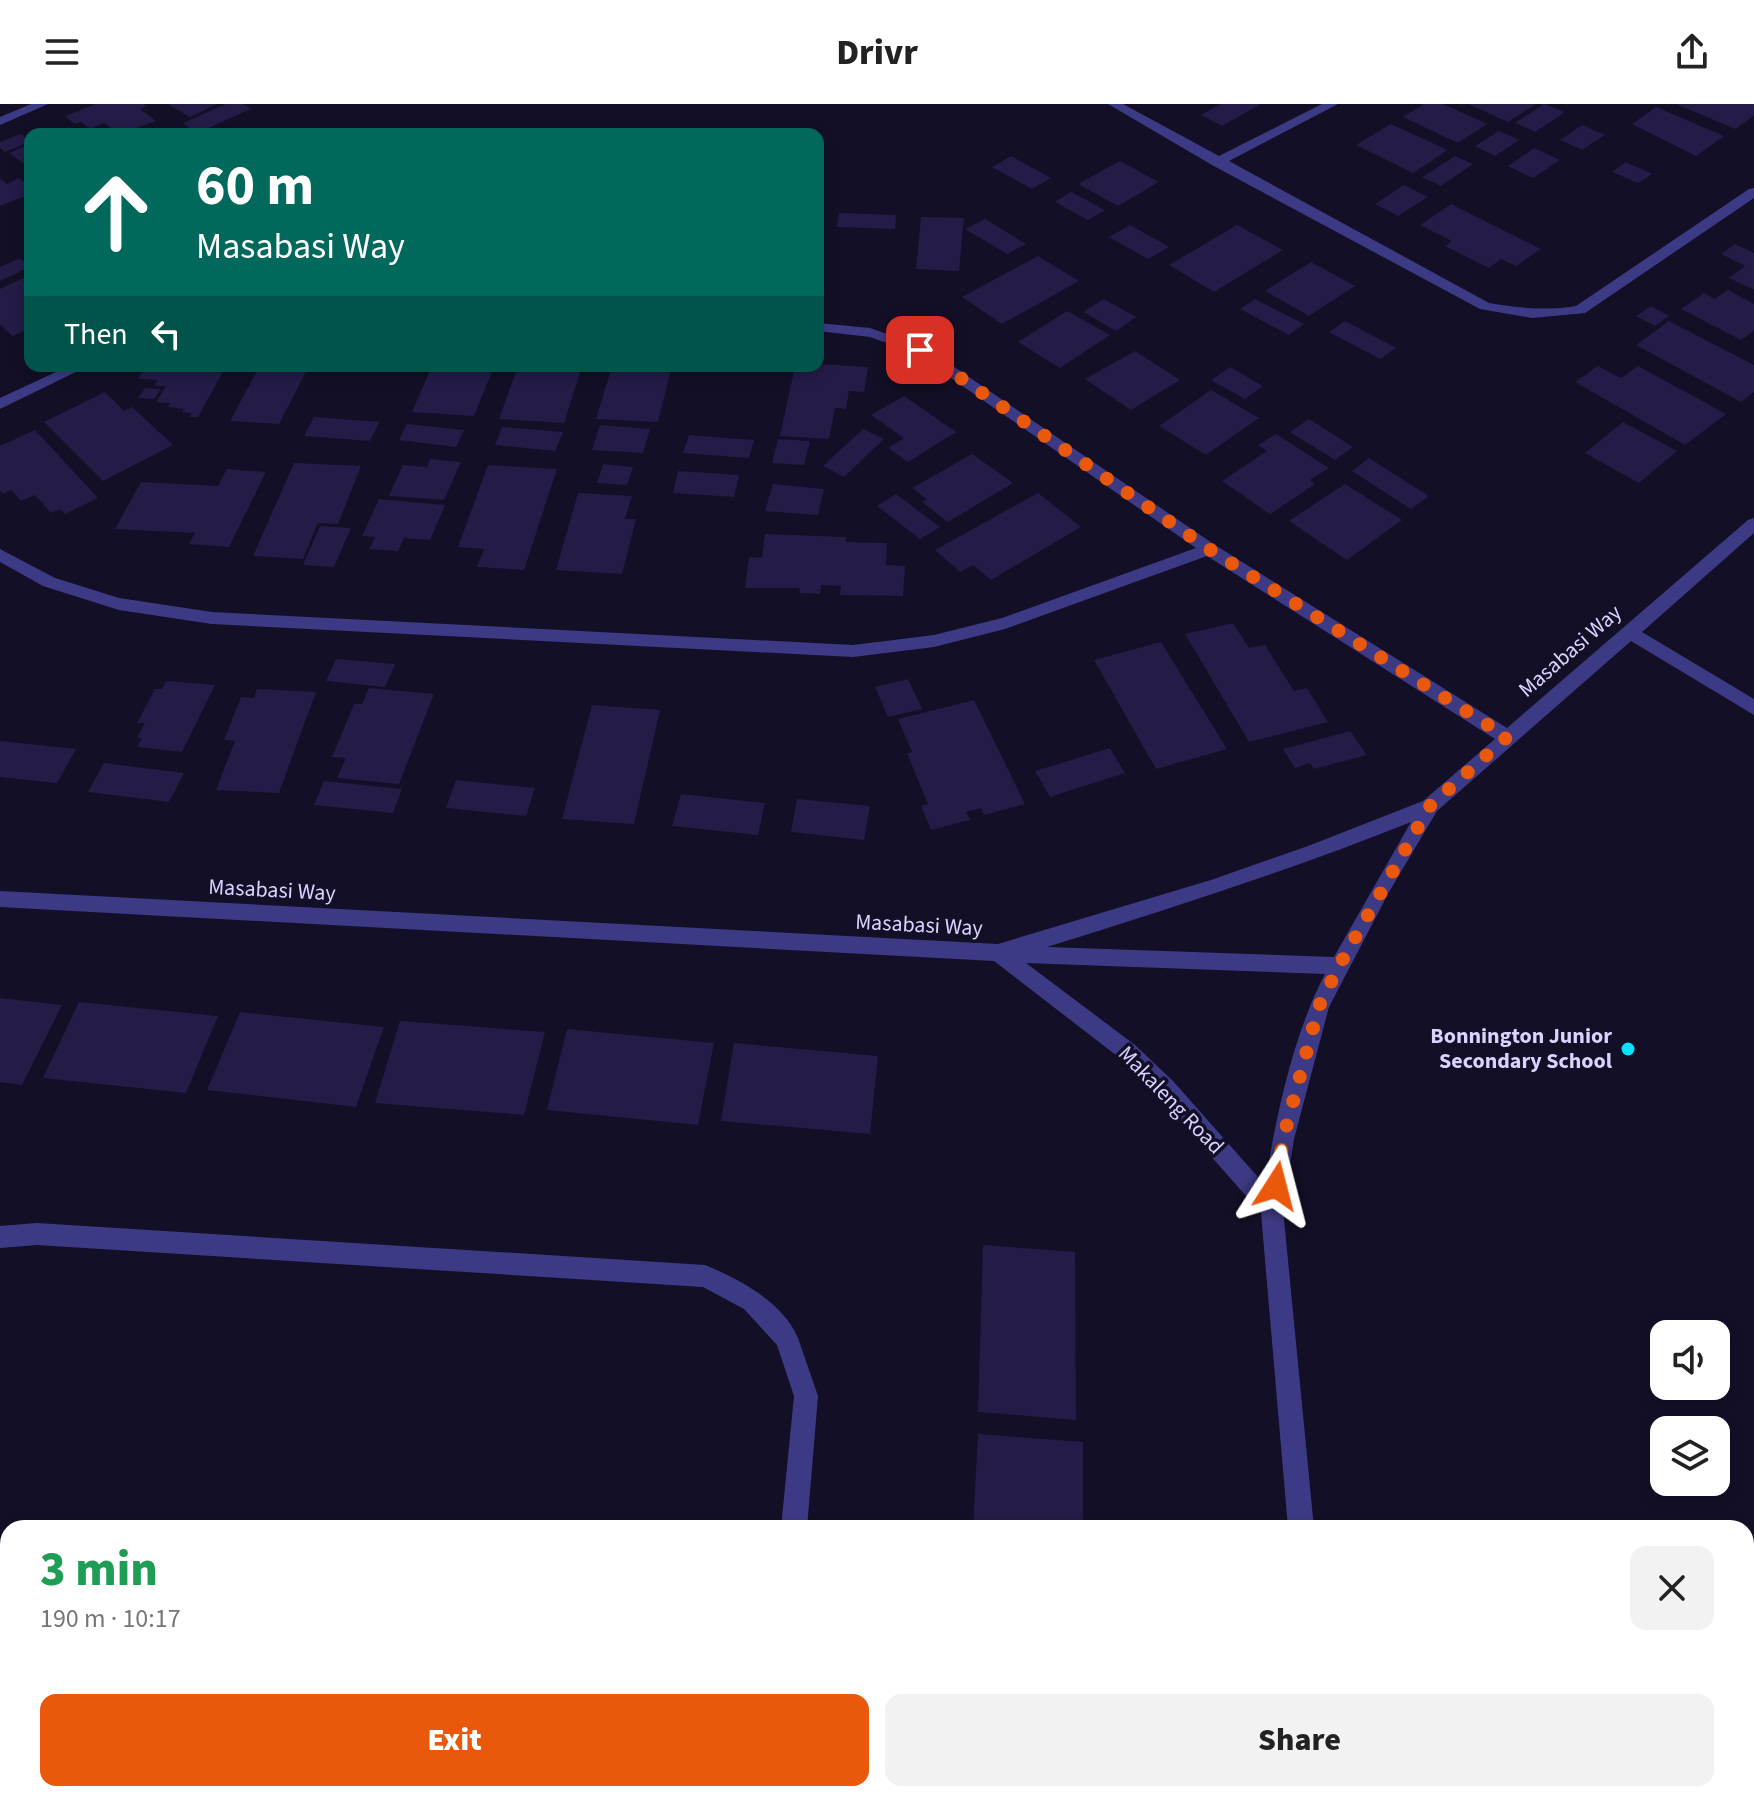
<!DOCTYPE html>
<html lang="en">
<head>
<meta charset="utf-8">
<style>
  :root { --surface:#fff; --page:#f2f2f2; --text:#222; --muted:#767676; --accent:#ea580c }
  body { margin:0; font-family:"Source Sans 3",sans-serif; background:var(--page); color:var(--text); height:100vh; display:flex; flex-direction:column; font-size:30px; white-space:nowrap }
  * { box-sizing:border-box; margin:0 }
  p { font-size:26px; color:var(--muted) }
  .icon { flex:none; width:44px; height:44px; fill:none; stroke:currentColor; stroke-width:2; stroke-linecap:round; stroke-linejoin:round }
  .map { position:relative; flex:1; overflow:hidden }
  .drawer { position:absolute; left:0px; top:1416px; width:1754px; height:282px; display:flex; flex-direction:column; background:var(--surface); border-radius:24px 24px 0 0; box-shadow:0 4px 12px #0003 }
  .drawer>* { flex:none }
  .hud { position:absolute; left:24px; top:24px; width:800px; height:244px; border-radius:16px; box-shadow:0 4px 12px #0003; background:#00695c; color:#fff; overflow:hidden }
  .tools { position:absolute; left:1650px; top:1216px; display:grid; gap:16px }
  .tools a { display:grid; place-items:center; width:80px; height:80px; border-radius:16px; background:var(--surface); box-shadow:0 4px 12px #0003; font-size:40px }
  .pin { position:absolute; display:grid; place-items:center; width:68px; height:68px; color:#fff; margin:-34px; border-radius:16px; box-shadow:0 4px 12px #0006 }
  .me { position:absolute; width:88px; margin:-44px; rotate:9deg; stroke-linejoin:round; filter:drop-shadow(0 0 6px #0008) }
  .turn { display:flex; align-items:center; gap:28px; height:168px; padding:0 40px; font-size:36px }
  .turn .icon { width:104px; height:104px; stroke-width:2.5 }
  .turn b { display:block; font-size:56px; line-height:68px }
  .then { display:flex; align-items:center; height:76px; padding:0 40px; background:#0003; gap:16px; font-size:30px }
  .round { display:grid; place-items:center; flex:none; width:84px; height:84px; border-radius:16px; background:var(--page) }
  .head { display:flex; align-items:center; justify-content:space-between; height:136px; padding:0 40px }
  h1 { font-size:48px; font-weight:800; line-height:60px; color:#1e9e55 }
  .button { display:flex; gap:16px; margin-top:auto; padding:16px 40px }
  .button a { flex:1; height:92px; border-radius:16px; background:var(--accent); color:#fff; font-size:32px; font-weight:800; line-height:92px; text-align:center }
  .button a+a { background:var(--page); color:var(--text) }
  header { display:flex; justify-content:space-between; align-items:center; height:104px; padding:0 40px; background:var(--surface); font-size:36px; font-weight:800 }
  .map>svg:first-child { display:block }
  .building { fill:#241b47 }
  .lines { fill:none; stroke-linecap:round; stroke-linejoin:round }
  .minor { fill:#3d3a85; fill-rule:evenodd }
  .route { stroke:#ea580c; stroke-width:14; stroke-dasharray:0 25.2 }
  .poi-dot { fill:#00e5ff; stroke:#130f26; stroke-width:3 }
  .labels { text-anchor:middle; dominant-baseline:central; stroke-width:7; stroke-linejoin:round; paint-order:stroke }
  .street-label { font-size:22px; fill:#d9d4ff; stroke:#130f26 }
  .poi-label { font-size:22px; font-weight:bold; fill:#d9d4ff; stroke:#130f26; text-anchor:end }
</style>
</head>
<body>
<header><svg class="icon" aria-label="menu" viewBox="0 0 24 24"><path d="M4 6h16M4 12h16M4 18h16"/></svg>Drivr<svg class="icon" aria-label="share" viewBox="0 0 24 24"><path d="M12 15V3M7 8l5-5 5 5M5 13v7h14v-7"/></svg></header>
<div class="map">
<svg width="1754" height="1697" viewBox="0 0 1754 1697">
  <rect width="100%" height="100%" fill="#130f26"/>
  <g class="building">
    <path d="M 96,0 L 144,0 L 147,2 L 140,5 L 156,17 L 119,30 L 104,19 L 90,25 L 81,18 L 75,20 L 65,12 Z"/>
    <path d="M 167,0 L 217,0 L 190,13 Z"/>
    <path d="M 226,0 L 243,0 L 251,5 L 197,29 L 183,19 Z"/>
    <path d="M 1221,0 L 1261,0 L 1222,22 L 1201,11 Z"/>
    <path d="M 1424,0 L 1443,0 L 1487,20 L 1458,39 L 1403,13 Z"/>
    <path d="M 1468,0 L 1536,0 L 1508,18 Z"/>
    <path d="M 1544,0 L 1565,8 L 1535,28 L 1515,19 Z"/>
    <path d="M 1676,0 L 1754,0 L 1754,12 L 1735,25 Z"/>
    <path d="M 1656,3 L 1724,32 L 1696,52 L 1632,20 Z"/>
    <path d="M 1391,20 L 1448,46 L 1413,69 L 1356,41 Z"/>
    <path d="M 1582,21 L 1605,31 L 1582,46 L 1560,36 Z"/>
    <path d="M 1499,27 L 1519,36 L 1495,52 L 1475,42 Z"/>
    <path d="M 21,30 L 30,38 L 5,48 L 0,44 L 0,38 Z"/>
    <path d="M 30,40 L 30,64 L 9,49 Z"/>
    <path d="M 1534,44 L 1560,56 L 1533,74 L 1508,62 Z"/>
    <path d="M 1011,52 L 1051,74 L 1032,85 L 992,63 Z"/>
    <path d="M 1455,52 L 1473,60 L 1441,82 L 1422,73 Z"/>
    <path d="M 1120,57 L 1159,78 L 1118,102 L 1078,80 Z"/>
    <path d="M 1626,58 L 1652,70 L 1638,79 L 1612,68 Z"/>
    <path d="M 0,74 L 7,80 L 19,74 L 30,83 L 30,90 L 0,102 Z"/>
    <path d="M 1404,81 L 1428,93 L 1398,112 L 1375,100 Z"/>
    <path d="M 1071,88 L 1105,106 L 1088,116 L 1055,98 Z"/>
    <path d="M 1451,100 L 1541,145 L 1516,162 L 1501,155 L 1489,164 L 1445,142 L 1452,137 L 1420,121 Z"/>
    <path d="M 839,109 L 896,111 L 895,125 L 837,123 Z"/>
    <path d="M 921,113 L 964,114 L 959,167 L 916,165 Z"/>
    <path d="M 985,115 L 1026,140 L 1007,150 L 965,125 Z"/>
    <path d="M 1130,121 L 1169,143 L 1148,155 L 1109,133 Z"/>
    <path d="M 1237,121 L 1283,146 L 1214,188 L 1169,161 Z"/>
    <path d="M 1735,140 L 1754,149 L 1754,186 L 1729,174 L 1745,162 L 1721,150 Z"/>
    <path d="M 1038,152 L 1079,177 L 1002,220 L 962,193 Z"/>
    <path d="M 20,154 L 30,163 L 0,177 L 0,163 Z"/>
    <path d="M 1311,158 L 1355,182 L 1309,212 L 1265,187 Z"/>
    <path d="M 30,171 L 30,224 L 13,232 L 0,221 L 0,185 Z"/>
    <path d="M 1728,186 L 1754,200 L 1754,227 L 1741,236 L 1681,205 L 1704,189 L 1715,195 Z"/>
    <path d="M 1104,195 L 1136,213 L 1116,227 L 1083,208 Z"/>
    <path d="M 1255,195 L 1304,220 L 1289,231 L 1240,205 Z"/>
    <path d="M 1651,202 L 1669,212 L 1655,222 L 1636,212 Z"/>
    <path d="M 1067,207 L 1110,231 L 1060,264 L 1018,238 Z"/>
    <path d="M 1345,217 L 1396,244 L 1380,255 L 1329,228 Z"/>
    <path d="M 1669,217 L 1754,261 L 1754,288 L 1741,298 L 1636,241 Z"/>
    <path d="M 1135,247 L 1180,276 L 1131,306 L 1085,275 Z"/>
    <path d="M 818,260 L 868,263 L 864,288 L 849,287 L 846,305 L 835,304 L 829,335 L 780,332 L 795,262 Z"/>
    <path d="M 146,262 L 226,262 L 198,313 L 189,313 L 192,309 L 182,308 L 184,305 L 168,303 L 170,299 L 156,298 L 166,282 L 154,282 L 158,276 L 138,275 Z"/>
    <path d="M 252,262 L 309,262 L 279,320 L 230,317 L 258,265 Z"/>
    <path d="M 432,262 L 493,265 L 474,312 L 412,308 Z"/>
    <path d="M 518,262 L 582,262 L 564,319 L 499,315 Z"/>
    <path d="M 612,262 L 672,262 L 658,318 L 596,315 Z"/>
    <path d="M 1598,262 L 1621,274 L 1638,262 L 1726,310 L 1685,341 L 1575,278 Z"/>
    <path d="M 1230,263 L 1263,282 L 1245,295 L 1211,276 Z"/>
    <path d="M 145,284 L 161,285 L 154,295 L 138,294 Z"/>
    <path d="M 1211,286 L 1259,314 L 1206,351 L 1159,322 Z"/>
    <path d="M 105,288 L 124,307 L 132,303 L 173,341 L 103,377 L 44,318 Z"/>
    <path d="M 904,292 L 956,328 L 908,358 L 888,344 L 904,334 L 871,311 Z"/>
    <path d="M 314,313 L 379,318 L 370,337 L 304,332 Z"/>
    <path d="M 1309,315 L 1353,343 L 1335,356 L 1290,328 Z"/>
    <path d="M 1623,318 L 1677,347 L 1639,379 L 1585,349 Z"/>
    <path d="M 407,320 L 464,326 L 456,343 L 399,336 Z"/>
    <path d="M 600,321 L 650,325 L 643,349 L 592,346 Z"/>
    <path d="M 502,323 L 563,328 L 555,347 L 495,341 Z"/>
    <path d="M 863,325 L 884,335 L 844,373 L 823,362 Z"/>
    <path d="M 35,326 L 98,394 L 65,410 L 60,405 L 51,409 L 35,391 L 21,397 L 11,386 L 3,390 L 0,386 L 0,342 Z"/>
    <path d="M 1276,330 L 1329,364 L 1310,376 L 1315,380 L 1270,410 L 1222,377 L 1267,347 L 1258,341 Z"/>
    <path d="M 689,331 L 754,336 L 749,354 L 683,349 Z"/>
    <path d="M 778,335 L 810,337 L 804,361 L 772,359 Z"/>
    <path d="M 972,350 L 1013,379 L 948,418 L 922,398 L 927,395 L 912,384 Z"/>
    <path d="M 1369,354 L 1429,392 L 1411,405 L 1352,367 Z"/>
    <path d="M 430,355 L 461,358 L 444,396 L 389,392 L 403,361 L 427,363 Z"/>
    <path d="M 294,359 L 361,362 L 338,420 L 318,419 L 303,455 L 253,452 Z"/>
    <path d="M 603,360 L 633,363 L 627,381 L 597,379 Z"/>
    <path d="M 488,361 L 557,365 L 524,466 L 477,463 L 484,445 L 458,443 Z"/>
    <path d="M 227,365 L 266,368 L 229,443 L 189,440 L 195,429 L 115,425 L 141,378 L 218,382 Z"/>
    <path d="M 678,367 L 739,371 L 734,393 L 673,389 Z"/>
    <path d="M 773,380 L 824,385 L 818,411 L 765,407 Z"/>
    <path d="M 1345,380 L 1402,416 L 1347,456 L 1289,417 Z"/>
    <path d="M 578,389 L 632,392 L 625,415 L 636,415 L 622,470 L 556,466 Z"/>
    <path d="M 1038,389 L 1081,423 L 991,476 L 973,461 L 960,468 L 935,446 Z"/>
    <path d="M 896,390 L 940,423 L 920,435 L 877,402 Z"/>
    <path d="M 379,395 L 445,401 L 430,436 L 404,434 L 398,447 L 369,445 L 375,433 L 362,432 Z"/>
    <path d="M 320,422 L 351,424 L 334,463 L 303,461 Z"/>
    <path d="M 765,430 L 846,433 L 846,438 L 887,439 L 886,461 L 905,462 L 903,492 L 840,491 L 841,482 L 821,481 L 820,490 L 799,489 L 800,484 L 745,484 L 749,453 L 762,454 Z"/>
    <path d="M 1233,519 L 1249,544 L 1265,541 L 1294,587 L 1307,584 L 1328,618 L 1249,638 L 1185,530 Z"/>
    <path d="M 1161,538 L 1227,645 L 1156,665 L 1094,556 Z"/>
    <path d="M 336,555 L 395,560 L 385,583 L 326,577 Z"/>
    <path d="M 908,575 L 922,605 L 888,613 L 875,583 Z"/>
    <path d="M 166,577 L 215,581 L 182,648 L 137,643 L 142,634 L 137,634 L 145,619 L 137,619 L 155,585 L 162,585 Z"/>
    <path d="M 369,584 L 434,590 L 399,680 L 337,674 L 346,654 L 332,653 L 354,600 L 362,600 Z"/>
    <path d="M 257,585 L 316,588 L 279,689 L 216,686 L 235,637 L 224,636 L 241,593 L 254,594 Z"/>
    <path d="M 974,596 L 1025,700 L 984,711 L 981,704 L 966,708 L 970,716 L 931,726 L 921,702 L 928,700 L 907,649 L 912,648 L 898,615 Z"/>
    <path d="M 592,601 L 660,606 L 634,720 L 562,715 Z"/>
    <path d="M 1350,627 L 1367,651 L 1314,665 L 1310,659 L 1295,664 L 1283,645 Z"/>
    <path d="M 0,637 L 76,645 L 57,679 L 0,673 Z"/>
    <path d="M 1110,644 L 1125,669 L 1050,693 L 1035,667 Z"/>
    <path d="M 104,659 L 184,669 L 169,698 L 88,688 Z"/>
    <path d="M 456,676 L 535,684 L 526,712 L 446,704 Z"/>
    <path d="M 324,677 L 402,685 L 393,709 L 314,701 Z"/>
    <path d="M 681,690 L 765,699 L 758,731 L 672,722 Z"/>
    <path d="M 797,695 L 870,702 L 864,736 L 791,728 Z"/>
    <path d="M 0,894 L 62,901 L 22,981 L 0,978 Z"/>
    <path d="M 79,898 L 218,912 L 186,989 L 43,974 Z"/>
    <path d="M 240,908 L 384,923 L 356,1003 L 207,986 Z"/>
    <path d="M 400,917 L 545,928 L 524,1011 L 375,999 Z"/>
    <path d="M 567,925 L 714,939 L 698,1021 L 547,1006 Z"/>
    <path d="M 734,939 L 878,952 L 870,1030 L 721,1017 Z"/>
    <path d="M 983,1141 L 1075,1148 L 1076,1316 L 978,1308 Z"/>
    <path d="M 978,1330 L 1083,1338 L 1083,1424 L 973,1424 Z"/>
    <rect x="965" y="1690" width="114" height="7"/>
  </g>
  <g class="lines">
    <g class="minor">
      <path d="M 31,0 L 48,0 L 0,21 L 0,13 Z"/>
      <path d="M 1108,0 L 1123,0 L 1219,52 L 1322,0 L 1338,0 L 1229,57 L 1489,199 C 1518,204 1547,207 1576,202 L 1749,85 L 1754,84 L 1754,94 L 1585,209 L 1532,214 L 1480,205 L 1212,61 Z"/>
      <path d="M 818,219 L 870,224 L 925,243 L 1215,441 L 1507,624 L 1748,416 L 1754,414 L 1754,429 L 1642,528 L 1754,595 L 1754,611 L 1631,537 L 1437,707 L 1389,788 L 1329,903 L 1294,1035 L 1283,1105 L 1314,1424 L 1288,1424 L 1261,1109 L 1157,991 L 1121,955 L 994,857 L 0,803 L 0,787 L 998,840 L 1211,776 L 1308,742 L 1423,697 L 1495,635 L 1207,452 L 1005,525 L 934,543 L 853,553 L 212,520 L 119,506 L 43,482 L 0,458 L 0,445 L 55,474 L 119,494 L 212,508 L 853,541 L 934,531 L 1002,514 L 1196,444 L 915,249 L 870,233 L 818,227 ZM 1411,718 L 1334,853 L 1047,843 C 1170,805 1291,766 1411,718 ZM 1026,859 L 1325,870 C 1293,931 1276,1012 1265,1081 L 1173,977 L 1135,941 Z"/>
      <path d="M 69,262 L 88,262 L 0,305 L 0,294 Z"/>
      <path d="M 37,1119 L 705,1161 C 739,1175 783,1198 798,1234 L 818,1292 L 807,1424 L 781,1424 L 794,1292 L 777,1241 L 744,1205 L 703,1183 L 37,1141 L 0,1144 L 0,1122 Z"/>
      <rect x="754" y="1690" width="28" height="7"/>
      <path d="M 1310,1690 L 1338,1690 L 1339,1697 L 1311,1697 Z"/>
    </g>
  </g>
  <g class="lines">
    <path class="route" d="M 920,246 L 1209,445 L 1507,633 L 1430,702 L 1339,862 L 1319,902 L 1283,1035 L 1276,1082"/>
  </g>
  <circle class="poi-dot" cx="1628" cy="945" r="8"/>
  <g class="labels">
    <g class="street-label">
      <text transform="translate(1570 547) rotate(-41)">Masabasi Way</text>
      <text transform="translate(272 786) rotate(3)">Masabasi Way</text>
      <text transform="translate(919 821) rotate(3)">Masabasi Way</text>
      <text transform="translate(1171 996) rotate(46)">Makaleng Road</text>
    </g>
    <g class="poi-label">
      <text x="1612" y="932">Bonnington Junior<tspan x="1612" dy="25">Secondary School</tspan></text>
    </g>
  </g>
</svg>
<div class="tools">
<a><svg class="icon" aria-label="sound" viewBox="0 0 24 24"><path d="M4 9h4l5-4v14l-5-4H4zM17 9q2 3 0 6"/></svg></a>
<a><svg class="icon" aria-label="layers" viewBox="0 0 24 24"><path d="M12 4l9 5-9 5-9-5zM3 14l9 5 9-5"/></svg></a>
</div>
<div class="pin" style="left:920px;top:246px;background:#d93025"><svg class="icon" aria-label="arrive" viewBox="0 0 24 24"><path d="M6 21V4h12l-3 4 3 4H6"/></svg></div>
<svg class="me" style="left:1276px;top:1082px" viewBox="-20 -20 40 40"><path d="M0-17L14 15 0 8-14 15z" fill="#ea580c" stroke="#fff" stroke-width="4"/></svg>
<div class="hud">
<div class="turn"><svg class="icon" aria-label="ahead" viewBox="0 0 24 24"><path d="M12 20V5M6 11l6-6 6 6"/></svg><div><b>60 m</b>Masabasi Way</div></div>
<div class="then">Then<svg class="icon" aria-label="left" viewBox="0 0 24 24"><path d="M17 20v-9H6M10 6l-5 5 5 5"/></svg></div>
</div>
<section class="drawer">
<div class="head"><div><h1>3 min</h1><p>190 m · 10:17</p></div><a class="round"><svg class="icon" aria-label="close" viewBox="0 0 24 24"><path d="M6 6l12 12M18 6L6 18"/></svg></a></div>
<div class="button"><a>Exit</a><a>Share</a></div>
</section>
</div>
</body>
</html>
